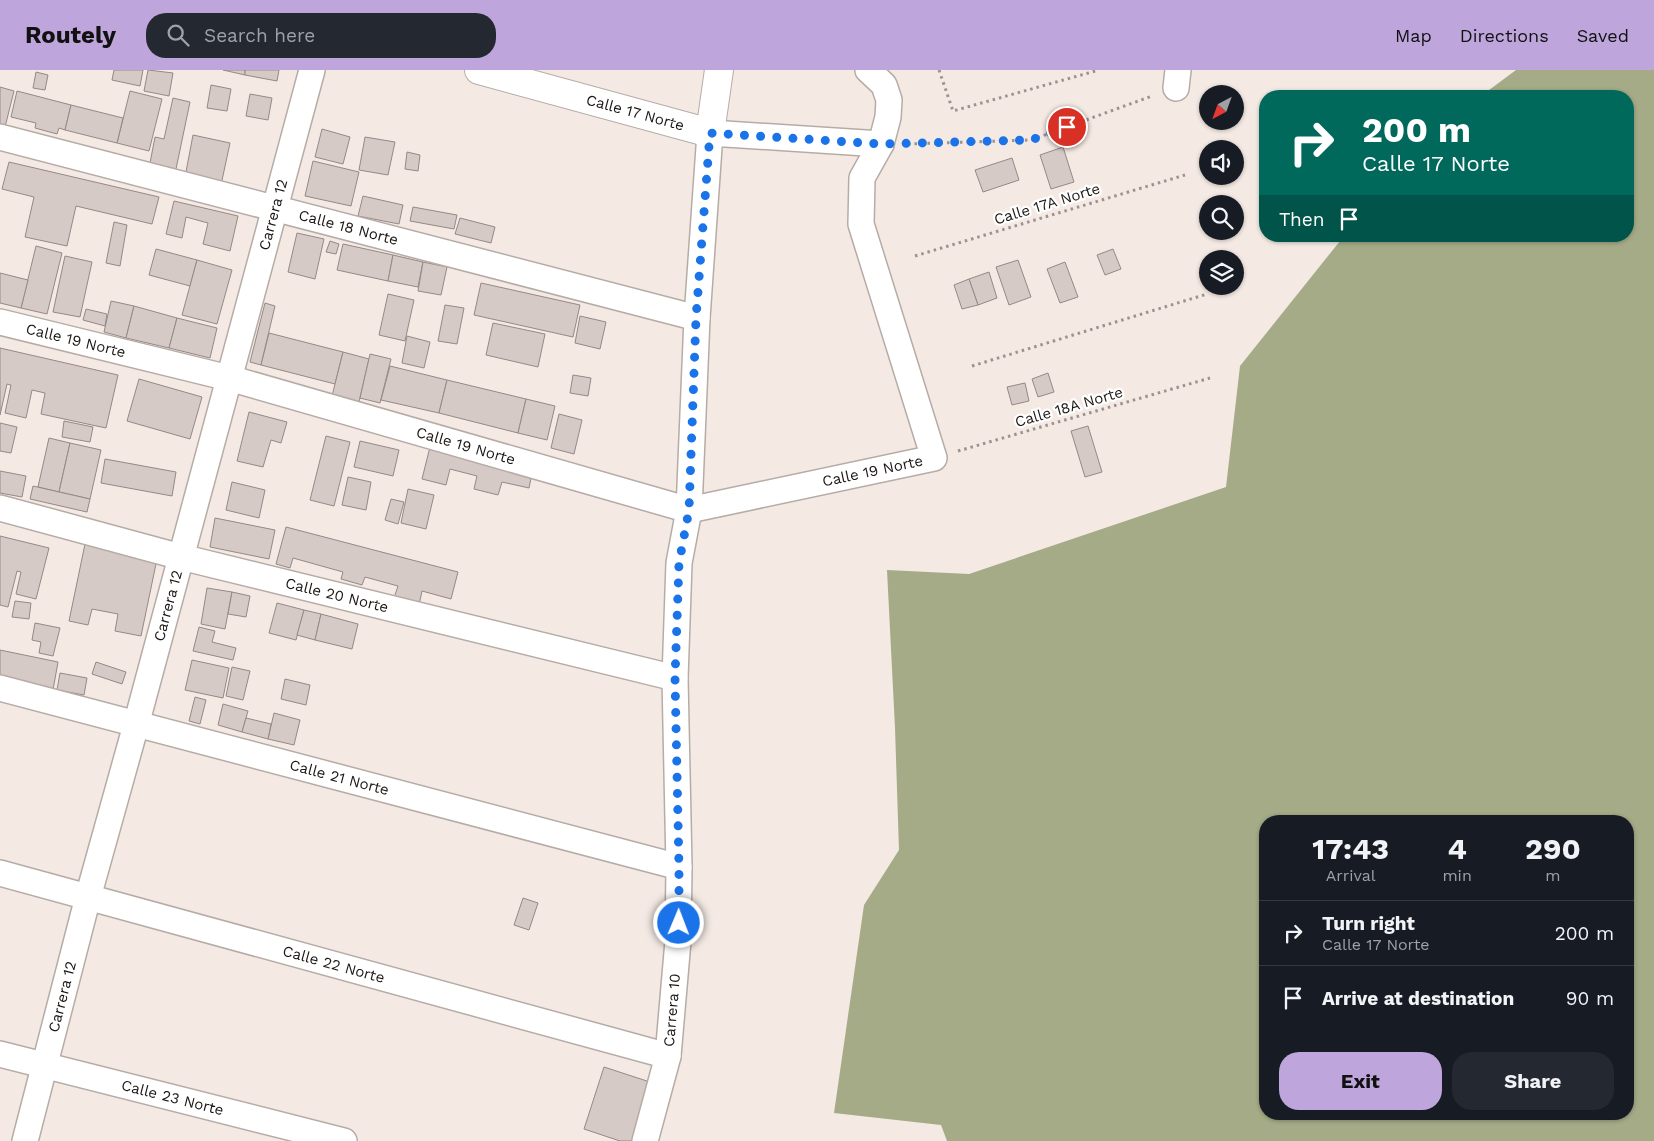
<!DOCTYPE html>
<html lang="en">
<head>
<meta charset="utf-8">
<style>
  :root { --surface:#171b24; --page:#242831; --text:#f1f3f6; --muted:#9ea1a6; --line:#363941; --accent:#bea6dd }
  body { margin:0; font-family:"Work Sans",sans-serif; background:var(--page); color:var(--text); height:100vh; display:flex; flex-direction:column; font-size:19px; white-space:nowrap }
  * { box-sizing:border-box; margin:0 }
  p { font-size:16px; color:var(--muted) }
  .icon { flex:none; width:28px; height:28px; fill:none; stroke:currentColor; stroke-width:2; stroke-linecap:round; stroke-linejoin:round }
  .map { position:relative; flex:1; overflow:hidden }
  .side { position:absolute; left:1259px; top:745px; width:375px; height:305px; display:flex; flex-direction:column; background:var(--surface); border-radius:20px; box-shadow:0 1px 4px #0004 }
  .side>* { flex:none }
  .top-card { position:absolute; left:1259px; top:20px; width:375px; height:152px; border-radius:20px; box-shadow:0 1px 4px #0004; background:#00695c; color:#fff; overflow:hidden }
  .needle { width:32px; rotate:221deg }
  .buttons { position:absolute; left:1199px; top:15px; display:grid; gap:10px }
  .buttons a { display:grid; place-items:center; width:45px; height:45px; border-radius:50%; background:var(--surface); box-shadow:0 1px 4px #0004; font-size:25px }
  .pin { position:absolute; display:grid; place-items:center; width:42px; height:42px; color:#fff; margin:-21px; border:2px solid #fff; border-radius:50%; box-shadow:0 1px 5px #0007 }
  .me { position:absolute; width:55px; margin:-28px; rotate:1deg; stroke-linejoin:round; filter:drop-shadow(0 0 4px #0008) }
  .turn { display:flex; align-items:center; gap:18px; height:105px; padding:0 20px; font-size:22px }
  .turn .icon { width:65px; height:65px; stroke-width:2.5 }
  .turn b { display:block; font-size:35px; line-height:42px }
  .then { display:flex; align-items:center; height:48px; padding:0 20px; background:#0003; gap:10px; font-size:19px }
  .eta { display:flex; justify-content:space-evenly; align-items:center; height:85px; text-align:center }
  .eta b { font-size:30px; font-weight:700; line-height:35px }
  .action { display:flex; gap:10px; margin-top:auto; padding:10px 20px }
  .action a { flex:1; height:58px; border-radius:20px; background:var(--accent); color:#111; font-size:20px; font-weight:700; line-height:58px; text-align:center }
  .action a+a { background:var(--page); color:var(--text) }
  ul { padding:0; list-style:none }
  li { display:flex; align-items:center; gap:15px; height:65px; padding:0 20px; border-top:1px solid var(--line) }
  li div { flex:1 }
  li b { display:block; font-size:19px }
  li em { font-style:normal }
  header { display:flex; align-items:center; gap:30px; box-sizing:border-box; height:70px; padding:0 25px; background:var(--accent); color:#111 }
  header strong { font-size:24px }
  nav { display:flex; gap:28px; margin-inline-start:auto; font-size:18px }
  .search { width:350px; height:45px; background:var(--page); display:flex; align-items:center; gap:12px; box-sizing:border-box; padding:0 18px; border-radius:20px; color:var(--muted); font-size:19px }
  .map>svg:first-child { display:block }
  .forest { fill:#a4ab86; fill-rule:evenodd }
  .building { fill:#d6cac7; stroke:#948986 }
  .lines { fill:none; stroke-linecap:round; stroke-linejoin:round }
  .minor-casing { stroke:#b6aca6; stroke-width:28 }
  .tertiary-casing { stroke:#b6aca6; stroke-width:30 }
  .path { stroke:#9b938f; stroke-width:3; stroke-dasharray:2.5 4; stroke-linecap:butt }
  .minor { stroke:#fff; stroke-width:25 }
  .tertiary { stroke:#fff; stroke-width:28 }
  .route { stroke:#1a73e8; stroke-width:9; stroke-dasharray:0 16.2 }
  .labels { text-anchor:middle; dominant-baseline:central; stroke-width:4.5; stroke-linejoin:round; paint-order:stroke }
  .street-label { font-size:15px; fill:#1a1614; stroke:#fff }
</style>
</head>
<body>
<header>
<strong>Routely</strong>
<div class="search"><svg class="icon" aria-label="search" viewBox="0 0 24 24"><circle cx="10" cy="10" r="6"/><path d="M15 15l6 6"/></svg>Search here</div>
<nav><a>Map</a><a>Directions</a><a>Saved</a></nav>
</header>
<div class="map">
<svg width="1654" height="1071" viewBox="0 0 1654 1071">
  <rect width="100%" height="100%" fill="#f4e9e3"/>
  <path class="forest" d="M 1516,0 L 1654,0 L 1654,1071 L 947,1071 L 941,1055 L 834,1043 L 864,835 L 899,780 L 895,658 L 887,500 L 969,504 L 1226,417 L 1240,296 L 1344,166 L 1628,166 L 1628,26 L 1481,26 ZM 1265,751 L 1628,751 L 1628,1044 L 1265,1044 Z"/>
  <g class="building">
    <path d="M 114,0 L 143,0 L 140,16 L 112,10 Z"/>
    <path d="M 148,0 L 173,3 L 169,26 L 144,21 Z"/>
    <path d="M 223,0 L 245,0 L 245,5 Z"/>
    <path d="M 245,0 L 279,0 L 277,11 L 245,5 Z"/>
    <path d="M 36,2 L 48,5 L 45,20 L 33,18 Z"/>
    <path d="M 211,15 L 231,19 L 227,41 L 207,38 Z"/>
    <path d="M 0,17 L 14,21 L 5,57 L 0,56 Z"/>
    <path d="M 17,21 L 71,35 L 65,60 L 59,58 L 57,64 L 35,58 L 36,53 L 11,47 Z"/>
    <path d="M 130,21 L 162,29 L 149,81 L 117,73 Z"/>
    <path d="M 250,24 L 272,28 L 268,50 L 246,46 Z"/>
    <path d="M 173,28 L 190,32 L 176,99 L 150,93 L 155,67 L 164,69 Z"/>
    <path d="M 71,35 L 123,48 L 117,73 L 65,60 Z"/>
    <path d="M 322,59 L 350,67 L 343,94 L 315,87 Z"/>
    <path d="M 193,65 L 230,73 L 221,115 L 185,107 Z"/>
    <path d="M 365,67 L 395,72 L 388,105 L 359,100 Z"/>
    <path d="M 1063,77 L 1074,112 L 1051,119 L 1040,85 Z"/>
    <path d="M 407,82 L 420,85 L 418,101 L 405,99 Z"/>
    <path d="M 1012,88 L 1019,110 L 983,122 L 975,100 Z"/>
    <path d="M 313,91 L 359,102 L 351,136 L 305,126 Z"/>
    <path d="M 9,92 L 159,127 L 152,154 L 76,136 L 67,176 L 25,167 L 34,127 L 2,119 Z"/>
    <path d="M 363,126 L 403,135 L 399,154 L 358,146 Z"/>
    <path d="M 174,131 L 238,146 L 230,181 L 203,174 L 208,153 L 186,147 L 182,168 L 166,164 Z"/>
    <path d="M 413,137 L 457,145 L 454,159 L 410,151 Z"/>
    <path d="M 460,148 L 495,157 L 491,173 L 455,164 Z"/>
    <path d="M 114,152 L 127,155 L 120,196 L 106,193 Z"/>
    <path d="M 297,163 L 324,169 L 315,209 L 288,202 Z"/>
    <path d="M 330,171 L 339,174 L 336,184 L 326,182 Z"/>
    <path d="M 343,174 L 393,185 L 388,211 L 337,200 Z"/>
    <path d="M 36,176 L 62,183 L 47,244 L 21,238 Z"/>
    <path d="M 156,179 L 197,190 L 190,216 L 149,205 Z"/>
    <path d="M 1113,179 L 1121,199 L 1105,205 L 1097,185 Z"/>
    <path d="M 393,185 L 423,192 L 418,217 L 388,211 Z"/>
    <path d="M 65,186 L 92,192 L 80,247 L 53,242 Z"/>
    <path d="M 197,190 L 232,200 L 217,254 L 182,245 Z"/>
    <path d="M 1018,190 L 1031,227 L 1009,235 L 996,197 Z"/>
    <path d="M 423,192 L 447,197 L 441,225 L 418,221 Z"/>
    <path d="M 1065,192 L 1078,227 L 1060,233 L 1047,199 Z"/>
    <path d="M 989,202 L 997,228 L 978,235 L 969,209 Z"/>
    <path d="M 0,203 L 28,210 L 21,238 L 0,233 Z"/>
    <path d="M 969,209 L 978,235 L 962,239 L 954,215 Z"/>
    <path d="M 481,213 L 580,235 L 573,267 L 474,245 Z"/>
    <path d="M 388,224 L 414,230 L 405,271 L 379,265 Z"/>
    <path d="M 111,231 L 134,236 L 126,268 L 104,262 Z"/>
    <path d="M 265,233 L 275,236 L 261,295 L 250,292 Z"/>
    <path d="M 445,235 L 464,238 L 457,274 L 438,271 Z"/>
    <path d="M 134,236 L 177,248 L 169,278 L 126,268 Z"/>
    <path d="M 86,239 L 107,244 L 105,256 L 83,250 Z"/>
    <path d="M 580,246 L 606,252 L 600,279 L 575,273 Z"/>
    <path d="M 177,248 L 217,258 L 210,288 L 169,278 Z"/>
    <path d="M 493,253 L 545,264 L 538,297 L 486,285 Z"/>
    <path d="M 269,263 L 343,282 L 335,314 L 261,295 Z"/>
    <path d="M 407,266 L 430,272 L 424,298 L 402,293 Z"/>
    <path d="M 0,278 L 118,305 L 106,358 L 41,344 L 45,323 L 32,320 L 26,348 L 5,343 L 11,315 L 7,314 L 0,345 Z"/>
    <path d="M 343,282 L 369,289 L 359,332 L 332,326 Z"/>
    <path d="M 370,284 L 391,289 L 380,333 L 360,328 Z"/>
    <path d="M 390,296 L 447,310 L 439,343 L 381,330 Z"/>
    <path d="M 1048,303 L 1054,322 L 1038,327 L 1032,309 Z"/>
    <path d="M 573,305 L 591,308 L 588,326 L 570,323 Z"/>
    <path d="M 139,309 L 202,327 L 190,369 L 127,351 Z"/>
    <path d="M 447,310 L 526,329 L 518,363 L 439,343 Z"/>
    <path d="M 1025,313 L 1029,331 L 1012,335 L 1007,317 Z"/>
    <path d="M 526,329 L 555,336 L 547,370 L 518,363 Z"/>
    <path d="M 249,342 L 287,352 L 281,373 L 271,370 L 263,397 L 237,391 Z"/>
    <path d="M 559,344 L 582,350 L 574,384 L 551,378 Z"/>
    <path d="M 64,351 L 93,357 L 90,372 L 62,367 Z"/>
    <path d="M 0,353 L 17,357 L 11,383 L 0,381 Z"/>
    <path d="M 1088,356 L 1102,402 L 1085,407 L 1071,361 Z"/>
    <path d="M 326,366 L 350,372 L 334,436 L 310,430 Z"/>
    <path d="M 49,368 L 70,373 L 59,422 L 38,417 Z"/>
    <path d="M 360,371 L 399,380 L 393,406 L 354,397 Z"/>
    <path d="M 70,373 L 101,380 L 90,429 L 59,422 Z"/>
    <path d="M 431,373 L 533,398 L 529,418 L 502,412 L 498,425 L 474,419 L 477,406 L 450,399 L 446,415 L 422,409 Z"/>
    <path d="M 105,389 L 176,402 L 172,426 L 101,413 Z"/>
    <path d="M 0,401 L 26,406 L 22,427 L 0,423 Z"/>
    <path d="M 348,407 L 371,412 L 366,440 L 342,435 Z"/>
    <path d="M 232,412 L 265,420 L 259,448 L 226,440 Z"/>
    <path d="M 33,416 L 90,429 L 87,442 L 30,429 Z"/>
    <path d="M 408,419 L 434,425 L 426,459 L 401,453 Z"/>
    <path d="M 391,429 L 404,432 L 398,454 L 385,450 Z"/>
    <path d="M 215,448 L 275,460 L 269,489 L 210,477 Z"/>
    <path d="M 286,457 L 458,502 L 451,529 L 422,521 L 419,535 L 394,528 L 398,516 L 365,507 L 362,515 L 341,509 L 343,502 L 293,488 L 290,498 L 276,494 Z"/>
    <path d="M 0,466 L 49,478 L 36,529 L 16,524 L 21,502 L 17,501 L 8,537 L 0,535 Z"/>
    <path d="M 85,474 L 157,489 L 141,566 L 115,561 L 118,544 L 92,539 L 88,555 L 69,551 Z"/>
    <path d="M 207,518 L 232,522 L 225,559 L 201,554 Z"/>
    <path d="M 232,522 L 250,526 L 246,547 L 228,544 Z"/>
    <path d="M 15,531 L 31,533 L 29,549 L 12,547 Z"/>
    <path d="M 277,533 L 304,540 L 296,570 L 269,563 Z"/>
    <path d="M 304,540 L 321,544 L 315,570 L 297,565 Z"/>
    <path d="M 321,544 L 358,554 L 352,579 L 315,570 Z"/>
    <path d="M 35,553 L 60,558 L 53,586 L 39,583 L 41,572 L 32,570 Z"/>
    <path d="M 199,557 L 215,561 L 212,572 L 236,578 L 233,590 L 193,581 Z"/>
    <path d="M 0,580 L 58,592 L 53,620 L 0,609 Z"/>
    <path d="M 192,590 L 229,598 L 223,628 L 185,620 Z"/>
    <path d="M 96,592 L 126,602 L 122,614 L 92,604 Z"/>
    <path d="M 232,597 L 250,601 L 243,630 L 226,626 Z"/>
    <path d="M 60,603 L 87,608 L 84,625 L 57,620 Z"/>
    <path d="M 285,609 L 310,615 L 306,635 L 281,629 Z"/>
    <path d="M 195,627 L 206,630 L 200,654 L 189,651 Z"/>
    <path d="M 223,634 L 248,641 L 242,662 L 218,655 Z"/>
    <path d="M 274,643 L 300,650 L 294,675 L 268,669 Z"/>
    <path d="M 246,648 L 271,654 L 268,669 L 242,662 Z"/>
    <path d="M 523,828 L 538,833 L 529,860 L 514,855 Z"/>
    <path d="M 604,997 L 653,1013 L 634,1071 L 620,1071 L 584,1059 Z"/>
  </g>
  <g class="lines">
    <g class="minor-casing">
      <g id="minor">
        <path d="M 1176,18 L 1178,0"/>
        <path id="s1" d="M 0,67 L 697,248"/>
        <path id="s2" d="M 0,252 L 229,308 L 689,440 L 934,388 L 861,154 L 862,108 L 881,74 L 888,47 L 889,30 L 884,15 L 868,0"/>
        <path id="s3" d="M 0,438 L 181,487 L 675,608"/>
        <path id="s4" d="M 0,618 L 679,797"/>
        <path id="s5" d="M 0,803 L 668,986"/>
        <path id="s6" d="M 0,984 L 344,1071"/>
        <path id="s7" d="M 25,1071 L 88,827 L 136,655 L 312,0"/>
        <path id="s8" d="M 645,1071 L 668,986 L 678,871 L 679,797 L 675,608 L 679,493 L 689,440 L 697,248 L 710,63 L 881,74"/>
      </g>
    </g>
    <g class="tertiary-casing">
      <g id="tertiary">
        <path id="s9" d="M 479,0 L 710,63 L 719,0"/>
      </g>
    </g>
    <g class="path">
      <path d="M 939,0 L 953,41 L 1099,0"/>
      <path d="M 908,74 L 1031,70 L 1152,26"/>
      <path d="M 915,186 L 1185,105"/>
      <path d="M 972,296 L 1207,224"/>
      <path d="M 958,381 L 1210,308"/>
    </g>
    <use href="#minor" class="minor"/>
    <use href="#tertiary" class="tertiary"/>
  </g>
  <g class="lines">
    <path class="route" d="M 679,853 L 679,797 L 675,608 L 679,493 L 689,440 L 696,248 L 710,63 L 881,74 L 1031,70 L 1067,57"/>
  </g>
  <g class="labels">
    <g class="street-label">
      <text stroke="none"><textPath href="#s9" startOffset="162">Calle 17 Norte</textPath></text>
      <text transform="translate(1047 134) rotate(-17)">Calle 17A Norte</text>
      <text stroke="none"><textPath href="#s7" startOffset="959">Carrera 12</textPath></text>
      <text stroke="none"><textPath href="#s1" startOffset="360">Calle 18 Norte</textPath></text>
      <text stroke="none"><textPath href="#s2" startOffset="78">Calle 19 Norte</textPath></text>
      <text transform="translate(1069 337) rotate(-16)">Calle 18A Norte</text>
      <text stroke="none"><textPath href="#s2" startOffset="482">Calle 19 Norte</textPath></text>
      <text stroke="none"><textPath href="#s2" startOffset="902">Calle 19 Norte</textPath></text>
      <text stroke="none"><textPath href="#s3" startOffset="348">Calle 20 Norte</textPath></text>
      <text stroke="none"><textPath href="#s7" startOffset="554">Carrera 12</textPath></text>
      <text stroke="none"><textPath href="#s4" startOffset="351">Calle 21 Norte</textPath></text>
      <text stroke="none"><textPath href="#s5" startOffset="346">Calle 22 Norte</textPath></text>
      <text stroke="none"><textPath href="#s7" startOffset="149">Carrera 12</textPath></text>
      <text stroke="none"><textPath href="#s8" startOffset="134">Carrera 10</textPath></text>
      <text stroke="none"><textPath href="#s6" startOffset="178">Calle 23 Norte</textPath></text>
    </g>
  </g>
</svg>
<div class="buttons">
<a><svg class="needle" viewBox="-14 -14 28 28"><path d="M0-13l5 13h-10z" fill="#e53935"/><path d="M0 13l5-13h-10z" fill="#9ea1a6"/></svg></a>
<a><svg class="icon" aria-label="sound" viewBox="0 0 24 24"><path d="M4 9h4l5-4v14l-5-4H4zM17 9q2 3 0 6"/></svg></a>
<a><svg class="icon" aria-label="search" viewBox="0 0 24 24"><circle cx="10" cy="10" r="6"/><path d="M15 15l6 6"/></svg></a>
<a><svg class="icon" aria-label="layers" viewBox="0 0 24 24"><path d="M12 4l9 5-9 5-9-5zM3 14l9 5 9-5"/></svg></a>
</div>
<div class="pin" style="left:1067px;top:57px;background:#d93025"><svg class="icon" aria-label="arrive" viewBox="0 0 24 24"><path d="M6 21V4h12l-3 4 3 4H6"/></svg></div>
<svg class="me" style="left:679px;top:853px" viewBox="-20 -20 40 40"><circle r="17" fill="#1a73e8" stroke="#fff" stroke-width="3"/><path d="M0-11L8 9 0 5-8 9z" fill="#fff"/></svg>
<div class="top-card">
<div class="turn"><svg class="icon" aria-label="right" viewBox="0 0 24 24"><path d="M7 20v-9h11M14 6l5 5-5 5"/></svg><div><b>200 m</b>Calle 17 Norte</div></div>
<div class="then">Then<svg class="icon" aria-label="arrive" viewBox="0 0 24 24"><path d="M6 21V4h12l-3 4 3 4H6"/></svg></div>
</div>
<section class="side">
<div class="eta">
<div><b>17:43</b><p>Arrival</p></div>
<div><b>4</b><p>min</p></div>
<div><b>290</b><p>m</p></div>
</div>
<ul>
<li><svg class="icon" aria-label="right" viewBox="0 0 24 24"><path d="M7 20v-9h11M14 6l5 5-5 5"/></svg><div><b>Turn right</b><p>Calle 17 Norte</p></div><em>200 m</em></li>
<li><svg class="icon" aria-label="arrive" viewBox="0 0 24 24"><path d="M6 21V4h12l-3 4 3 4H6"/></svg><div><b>Arrive at destination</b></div><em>90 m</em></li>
</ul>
<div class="action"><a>Exit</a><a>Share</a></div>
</section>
</div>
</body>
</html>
